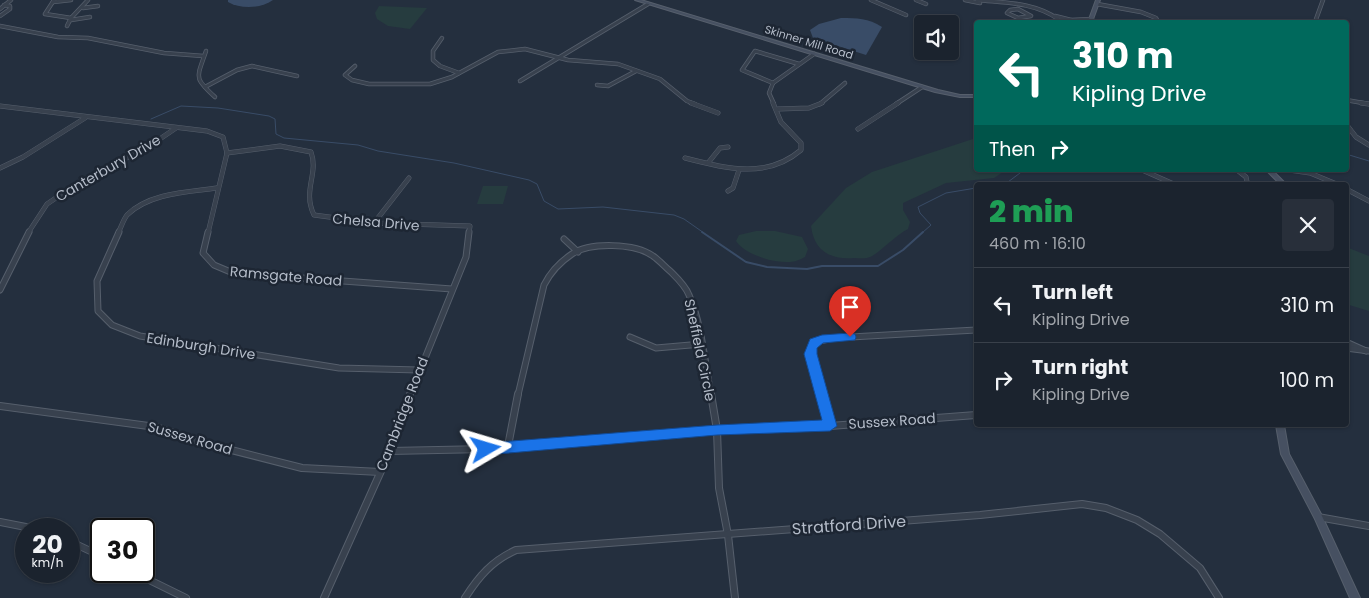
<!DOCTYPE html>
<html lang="en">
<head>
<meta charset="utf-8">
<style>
  :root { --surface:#1b232e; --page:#282f3a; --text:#f1f3f6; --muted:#a0a4aa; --line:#39404a }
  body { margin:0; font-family:Poppins,sans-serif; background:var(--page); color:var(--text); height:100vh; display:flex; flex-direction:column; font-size:19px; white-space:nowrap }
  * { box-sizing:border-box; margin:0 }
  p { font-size:16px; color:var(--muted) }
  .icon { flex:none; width:28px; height:28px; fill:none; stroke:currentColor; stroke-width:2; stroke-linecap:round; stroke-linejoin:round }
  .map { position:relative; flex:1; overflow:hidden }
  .details { position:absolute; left:974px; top:182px; width:375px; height:245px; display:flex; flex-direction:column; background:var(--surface); border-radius:5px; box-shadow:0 1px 4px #0004,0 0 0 1px var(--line) }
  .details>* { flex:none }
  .banner { position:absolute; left:974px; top:20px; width:375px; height:152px; border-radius:5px; box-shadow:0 1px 4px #0004,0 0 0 1px var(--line); background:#00695c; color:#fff; overflow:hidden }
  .fabs { position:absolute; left:914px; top:15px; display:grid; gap:10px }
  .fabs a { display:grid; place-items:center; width:45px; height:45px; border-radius:5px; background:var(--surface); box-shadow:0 1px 4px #0004,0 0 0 1px var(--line); font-size:25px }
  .speed { position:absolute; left:15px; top:518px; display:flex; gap:10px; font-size:25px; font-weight:700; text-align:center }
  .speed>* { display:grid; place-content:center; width:65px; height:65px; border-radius:50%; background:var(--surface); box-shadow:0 1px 4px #0004,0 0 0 1px var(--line); line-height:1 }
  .speed small { font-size:12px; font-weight:400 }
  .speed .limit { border:2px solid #111; border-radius:8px; background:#fff; color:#111 }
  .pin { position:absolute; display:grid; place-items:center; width:42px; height:42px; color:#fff; margin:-51px -21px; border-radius:50% 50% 50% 0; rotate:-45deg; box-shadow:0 0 5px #0007 }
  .pin .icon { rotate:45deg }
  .me { position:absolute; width:55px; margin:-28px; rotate:83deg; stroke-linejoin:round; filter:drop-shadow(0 0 4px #0008) }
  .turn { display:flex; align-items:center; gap:18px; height:105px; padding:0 15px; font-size:22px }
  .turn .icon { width:65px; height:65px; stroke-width:2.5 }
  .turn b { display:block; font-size:35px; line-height:42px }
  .then { display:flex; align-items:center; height:48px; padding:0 15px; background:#0003; gap:10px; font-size:19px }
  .round { display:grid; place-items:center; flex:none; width:52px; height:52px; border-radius:5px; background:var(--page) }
  .headline { display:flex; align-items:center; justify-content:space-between; height:85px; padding:0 15px }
  h1 { font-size:30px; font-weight:800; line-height:38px; color:#1e9e55 }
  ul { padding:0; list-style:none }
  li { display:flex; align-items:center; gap:15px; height:75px; padding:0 15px; border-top:1px solid var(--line) }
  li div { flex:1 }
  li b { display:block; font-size:19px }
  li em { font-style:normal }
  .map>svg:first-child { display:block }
  .green { fill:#263c3f }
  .water { fill:#394c67 }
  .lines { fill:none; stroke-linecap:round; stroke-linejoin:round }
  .stream-far1 { stroke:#394c67; stroke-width:1 }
  .stream { stroke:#394c67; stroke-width:2 }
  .street-far3-casing { stroke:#565f6c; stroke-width:4.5 }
  .street-far2-casing { stroke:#565f6c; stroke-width:5 }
  .street-far1-casing { stroke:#565f6c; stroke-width:7 }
  .street-casing { stroke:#565f6c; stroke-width:8 }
  .secondary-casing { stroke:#565f6c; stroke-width:2 }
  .street-far3 { stroke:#38414e; stroke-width:3 }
  .street-far2 { stroke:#38414e; stroke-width:4 }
  .street-far1 { stroke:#38414e; stroke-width:5 }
  .street { stroke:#38414e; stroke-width:6 }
  .secondary { fill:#465061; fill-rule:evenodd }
  .route { fill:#1a73e8; stroke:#114b97 }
  .labels { text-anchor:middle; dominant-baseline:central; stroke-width:5; stroke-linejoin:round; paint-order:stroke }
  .far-street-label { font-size:11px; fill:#b4bcc9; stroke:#1d2633 }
  .street-label { font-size:14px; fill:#b4bcc9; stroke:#1d2633 }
  .near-street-label { font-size:16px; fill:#b4bcc9; stroke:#1d2633 }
</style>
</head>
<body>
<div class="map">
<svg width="1369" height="598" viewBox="0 0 1369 598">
  <rect width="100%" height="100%" fill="#242f3e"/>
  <g class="green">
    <path d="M 379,6 L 427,8 L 410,29 L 388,26 L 377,19 L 375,13 Z"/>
    <path d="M 976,138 L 976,170 L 1006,170 L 994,178 L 946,183 L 903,203 L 903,210 L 910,222 L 908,229 C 894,236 881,252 870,257 C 866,259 859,258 854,258 C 829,260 814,250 811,226 L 846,188 L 872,172 Z"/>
    <path d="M 483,186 L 508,186 L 503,204 L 477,204 Z"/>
    <path d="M 756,231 L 775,231 L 802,237 L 808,249 L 805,257 C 801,259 795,262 790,262 C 774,263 745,255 736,241 L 739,235 Z"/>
    <path d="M 1346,247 L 1369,256 L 1369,311 L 1346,304 Z"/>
  </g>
  <g class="water">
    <path d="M 228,0 L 273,0 C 261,9 240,9 228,2 Z"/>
    <path d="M 841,18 C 857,18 868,18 882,27 L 866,55 L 813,38 L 810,30 L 819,24 Z"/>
  </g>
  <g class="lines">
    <g class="stream-far1">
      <path d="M 151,119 L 181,106 L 218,108 L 269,116 L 275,119 L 276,134 L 284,138 L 358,145 L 378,151 L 454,163 L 529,180 L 537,184 L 544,201 L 558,209 L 603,207 L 674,215 L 684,219 L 704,233"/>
      <path d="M 1346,154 L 1369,161"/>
      <path d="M 1004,185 L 1024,170"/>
      <path d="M 922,233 L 931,225 L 920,213 L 918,207 L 946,193 L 976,188"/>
    </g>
    <path class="stream" d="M 702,232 L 746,262 L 767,267 L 807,269 L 822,266 L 878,266 L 903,250 L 923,232"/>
    <g class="street-far3-casing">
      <g id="street-far3">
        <path d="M 54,0 L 45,14 L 71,18 L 88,0"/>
        <path d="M 871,0 L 906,15"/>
        <path d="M 916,0 L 926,4"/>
        <path d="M 965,0 L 980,3"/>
        <path d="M 977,0 C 1005,3 1034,2 1058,19 L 1056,22"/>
        <path d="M 53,2 L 71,0"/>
        <path d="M 1097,4 L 1141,12 L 1156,18 L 1158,22"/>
        <path d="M 83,8 L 98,6"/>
        <path d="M 0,9 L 11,0"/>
        <path d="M 1018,9 L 1031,16 L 1018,18 L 1007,13 L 1010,10 Z"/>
        <path d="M 0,16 L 10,9 L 10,6 L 4,5"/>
        <path d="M 1055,16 L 1071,20"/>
        <path d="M 71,20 L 90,17"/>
        <path d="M 1078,22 L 1071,20 L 1092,19"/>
        <path d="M 1315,22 L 1323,0"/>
        <path d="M 0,26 L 58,37 L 88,38 L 164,53 L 203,56"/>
        <path d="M 67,26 L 71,18"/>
        <path d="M 442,38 L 433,51 L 433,60 L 440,66 L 459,73"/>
        <path d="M 206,51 C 197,78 193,77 215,97"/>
        <path d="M 355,66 L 345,75 L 352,80 L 369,84 L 430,84 L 452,77 L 498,52 L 525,49 L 568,60 L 618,64 L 660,79 L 687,101 L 695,104"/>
        <path d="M 520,81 L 648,4"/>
        <path d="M 773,83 L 742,70 L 755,51 L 799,64"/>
        <path d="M 597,85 L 608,86 L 636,71"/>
        <path d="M 205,87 L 237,70 L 252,66 L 297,76"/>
        <path d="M 1346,100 L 1369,104"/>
        <path d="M 774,104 L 769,93 L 773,83 L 814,54"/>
        <path d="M 820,104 L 845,83"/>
        <path d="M 896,104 L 922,87"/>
      </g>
    </g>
    <g class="street-far2-casing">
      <g id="street-far2">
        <path d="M 691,103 L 718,113"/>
        <path d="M 1361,103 L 1369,104"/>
        <path d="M 0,106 L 207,131 L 223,137 L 227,153 L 208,233"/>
        <path d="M 778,109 L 809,108 L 822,103"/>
        <path d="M 1346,124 L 1356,137 L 1369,145"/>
        <path d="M 858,129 L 898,103"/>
        <path d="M 227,153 L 280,146 L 311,152 C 319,174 302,190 314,215 L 374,223 L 470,226 L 469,233"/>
        <path d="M 685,158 C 725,168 766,180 801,150 L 801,143 L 781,122 L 773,103"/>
        <path d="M 708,163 L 720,148 L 728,147"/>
        <path d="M 0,168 L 23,157 L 85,118"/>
        <path d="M 1142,170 L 1176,185"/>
        <path d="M 1237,170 L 1246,177 L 1247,182 L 1243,185"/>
        <path d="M 1289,170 L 1310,173 L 1339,185"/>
        <path d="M 1271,171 L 1280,170"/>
        <path d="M 1346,189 L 1369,201"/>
        <path d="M 728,191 L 733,188 L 739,170"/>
        <path d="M 374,223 L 409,178"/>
        <path d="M 28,233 L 47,204 L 81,181 L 148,147 L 176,128"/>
        <path d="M 118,233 C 121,228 123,220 127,215 C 149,193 188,192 217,188"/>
      </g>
    </g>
    <g class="street-far1-casing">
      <g id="street-far1">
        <path d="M 119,232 L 97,281 L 98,311 L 112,325 L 140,336 L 339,368 L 419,370"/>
        <path d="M 208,232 L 203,253 L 214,265 L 233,273 L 452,289"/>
        <path d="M 564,239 L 578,252"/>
        <path d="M 0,290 L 29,232"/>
        <path d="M 630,337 L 656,348 L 702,344"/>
        <path d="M 1346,342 L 1366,351"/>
        <path d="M 1346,348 L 1369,351"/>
        <path d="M 410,395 L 466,257 L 469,232"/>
        <path d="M 518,395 L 544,285 C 550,273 560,262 572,254 C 590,242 635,243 653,256 C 659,260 664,266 670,271 C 677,278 685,285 689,295 C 702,324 705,364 711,395"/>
        <path d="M 822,395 L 811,354 L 815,342 L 833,338 L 976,330"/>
      </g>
    </g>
    <g class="street-casing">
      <g id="street">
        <path d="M 711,394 L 717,430 L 719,488 L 728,535 L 735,598"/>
        <path d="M 822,394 L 830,426"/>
        <path d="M 0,406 L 156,427 L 204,443 L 302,468 L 380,472"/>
        <path d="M 508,446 L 518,394"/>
        <path d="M 390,451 L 486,449 L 717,430 L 830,426 L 976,415"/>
        <path d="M 1318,517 L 1369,526"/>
        <path d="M 0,522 L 36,529"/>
        <path d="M 69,541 L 101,556"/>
        <path d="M 131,571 L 186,598"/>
        <path d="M 324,598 L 390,451 L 410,394"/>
        <path d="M 465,598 C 479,576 492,561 516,550 L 980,515 L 1082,504 L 1106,508 L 1137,520 L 1160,534 L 1200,568 L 1219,598"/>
      </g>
    </g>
    <g class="secondary-casing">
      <g id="secondary">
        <path d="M 635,0 L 641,0 L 938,90 L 960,95 L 976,95 L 976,97 L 960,97 L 935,92 Z"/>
        <path d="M 1096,0 L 1100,0 L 1092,22 L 1088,22 Z"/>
        <path d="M 1266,170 L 1272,170 L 1287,185 L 1281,185 Z"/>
        <path d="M 1276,425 L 1284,425 L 1289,454 L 1321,514 L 1360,598 L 1350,598 L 1315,519 L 1281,454 Z"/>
      </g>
    </g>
    <use href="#street-far3" class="street-far3"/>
    <use href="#street-far2" class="street-far2"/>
    <use href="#street-far1" class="street-far1"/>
    <use href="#street" class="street"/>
    <use href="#secondary" class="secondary"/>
  </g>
  <path class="route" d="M 850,333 L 855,334 L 856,337 L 855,340 L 823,343 L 817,348 L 817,354 L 837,426 L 830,431 L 717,435 L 486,455 L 481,453 L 479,449 L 481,445 L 486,443 L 717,425 L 822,420 L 804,354 L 810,339 L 822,335 Z"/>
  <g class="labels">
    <g class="far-street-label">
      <text transform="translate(809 42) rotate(17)">Skinner Mill Road</text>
    </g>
    <g class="street-label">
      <text transform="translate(108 168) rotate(-30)">Canterbury Drive</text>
      <text transform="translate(376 222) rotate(5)">Chelsa Drive</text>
      <text transform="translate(286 276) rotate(5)">Ramsgate Road</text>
      <text transform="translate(201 346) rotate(9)">Edinburgh Drive</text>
      <text transform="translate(700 350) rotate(78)">Sheffield Circle</text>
      <text transform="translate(402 414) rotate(-69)">Cambridge Road</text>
      <text transform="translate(892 421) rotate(-4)">Sussex Road</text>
      <text transform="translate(190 438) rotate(16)">Sussex Road</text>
    </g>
    <g class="near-street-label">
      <text transform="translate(849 525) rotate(-4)">Stratford Drive</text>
    </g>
  </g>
</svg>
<div class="fabs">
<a><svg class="icon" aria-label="sound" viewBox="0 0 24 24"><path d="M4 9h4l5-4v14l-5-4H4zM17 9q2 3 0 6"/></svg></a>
</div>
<div class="speed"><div>20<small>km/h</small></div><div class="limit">30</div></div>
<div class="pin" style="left:850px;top:337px;background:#d93025"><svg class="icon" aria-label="arrive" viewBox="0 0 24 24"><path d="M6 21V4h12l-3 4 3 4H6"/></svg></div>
<svg class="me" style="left:486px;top:449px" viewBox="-20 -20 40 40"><path d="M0-17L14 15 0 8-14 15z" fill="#1a73e8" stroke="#fff" stroke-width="4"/></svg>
<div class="banner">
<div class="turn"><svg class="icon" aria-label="left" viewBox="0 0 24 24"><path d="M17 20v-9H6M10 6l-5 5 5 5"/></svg><div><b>310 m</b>Kipling Drive</div></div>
<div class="then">Then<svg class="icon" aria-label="right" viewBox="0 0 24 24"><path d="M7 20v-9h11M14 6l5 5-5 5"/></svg></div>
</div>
<section class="details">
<div class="headline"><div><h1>2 min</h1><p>460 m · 16:10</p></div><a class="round"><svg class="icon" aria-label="close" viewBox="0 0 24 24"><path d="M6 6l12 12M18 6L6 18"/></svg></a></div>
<ul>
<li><svg class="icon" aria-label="left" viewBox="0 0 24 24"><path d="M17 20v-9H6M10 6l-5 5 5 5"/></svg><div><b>Turn left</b><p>Kipling Drive</p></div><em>310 m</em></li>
<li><svg class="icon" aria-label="right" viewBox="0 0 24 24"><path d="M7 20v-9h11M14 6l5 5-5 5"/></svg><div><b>Turn right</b><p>Kipling Drive</p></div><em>100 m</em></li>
</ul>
</section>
</div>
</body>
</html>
